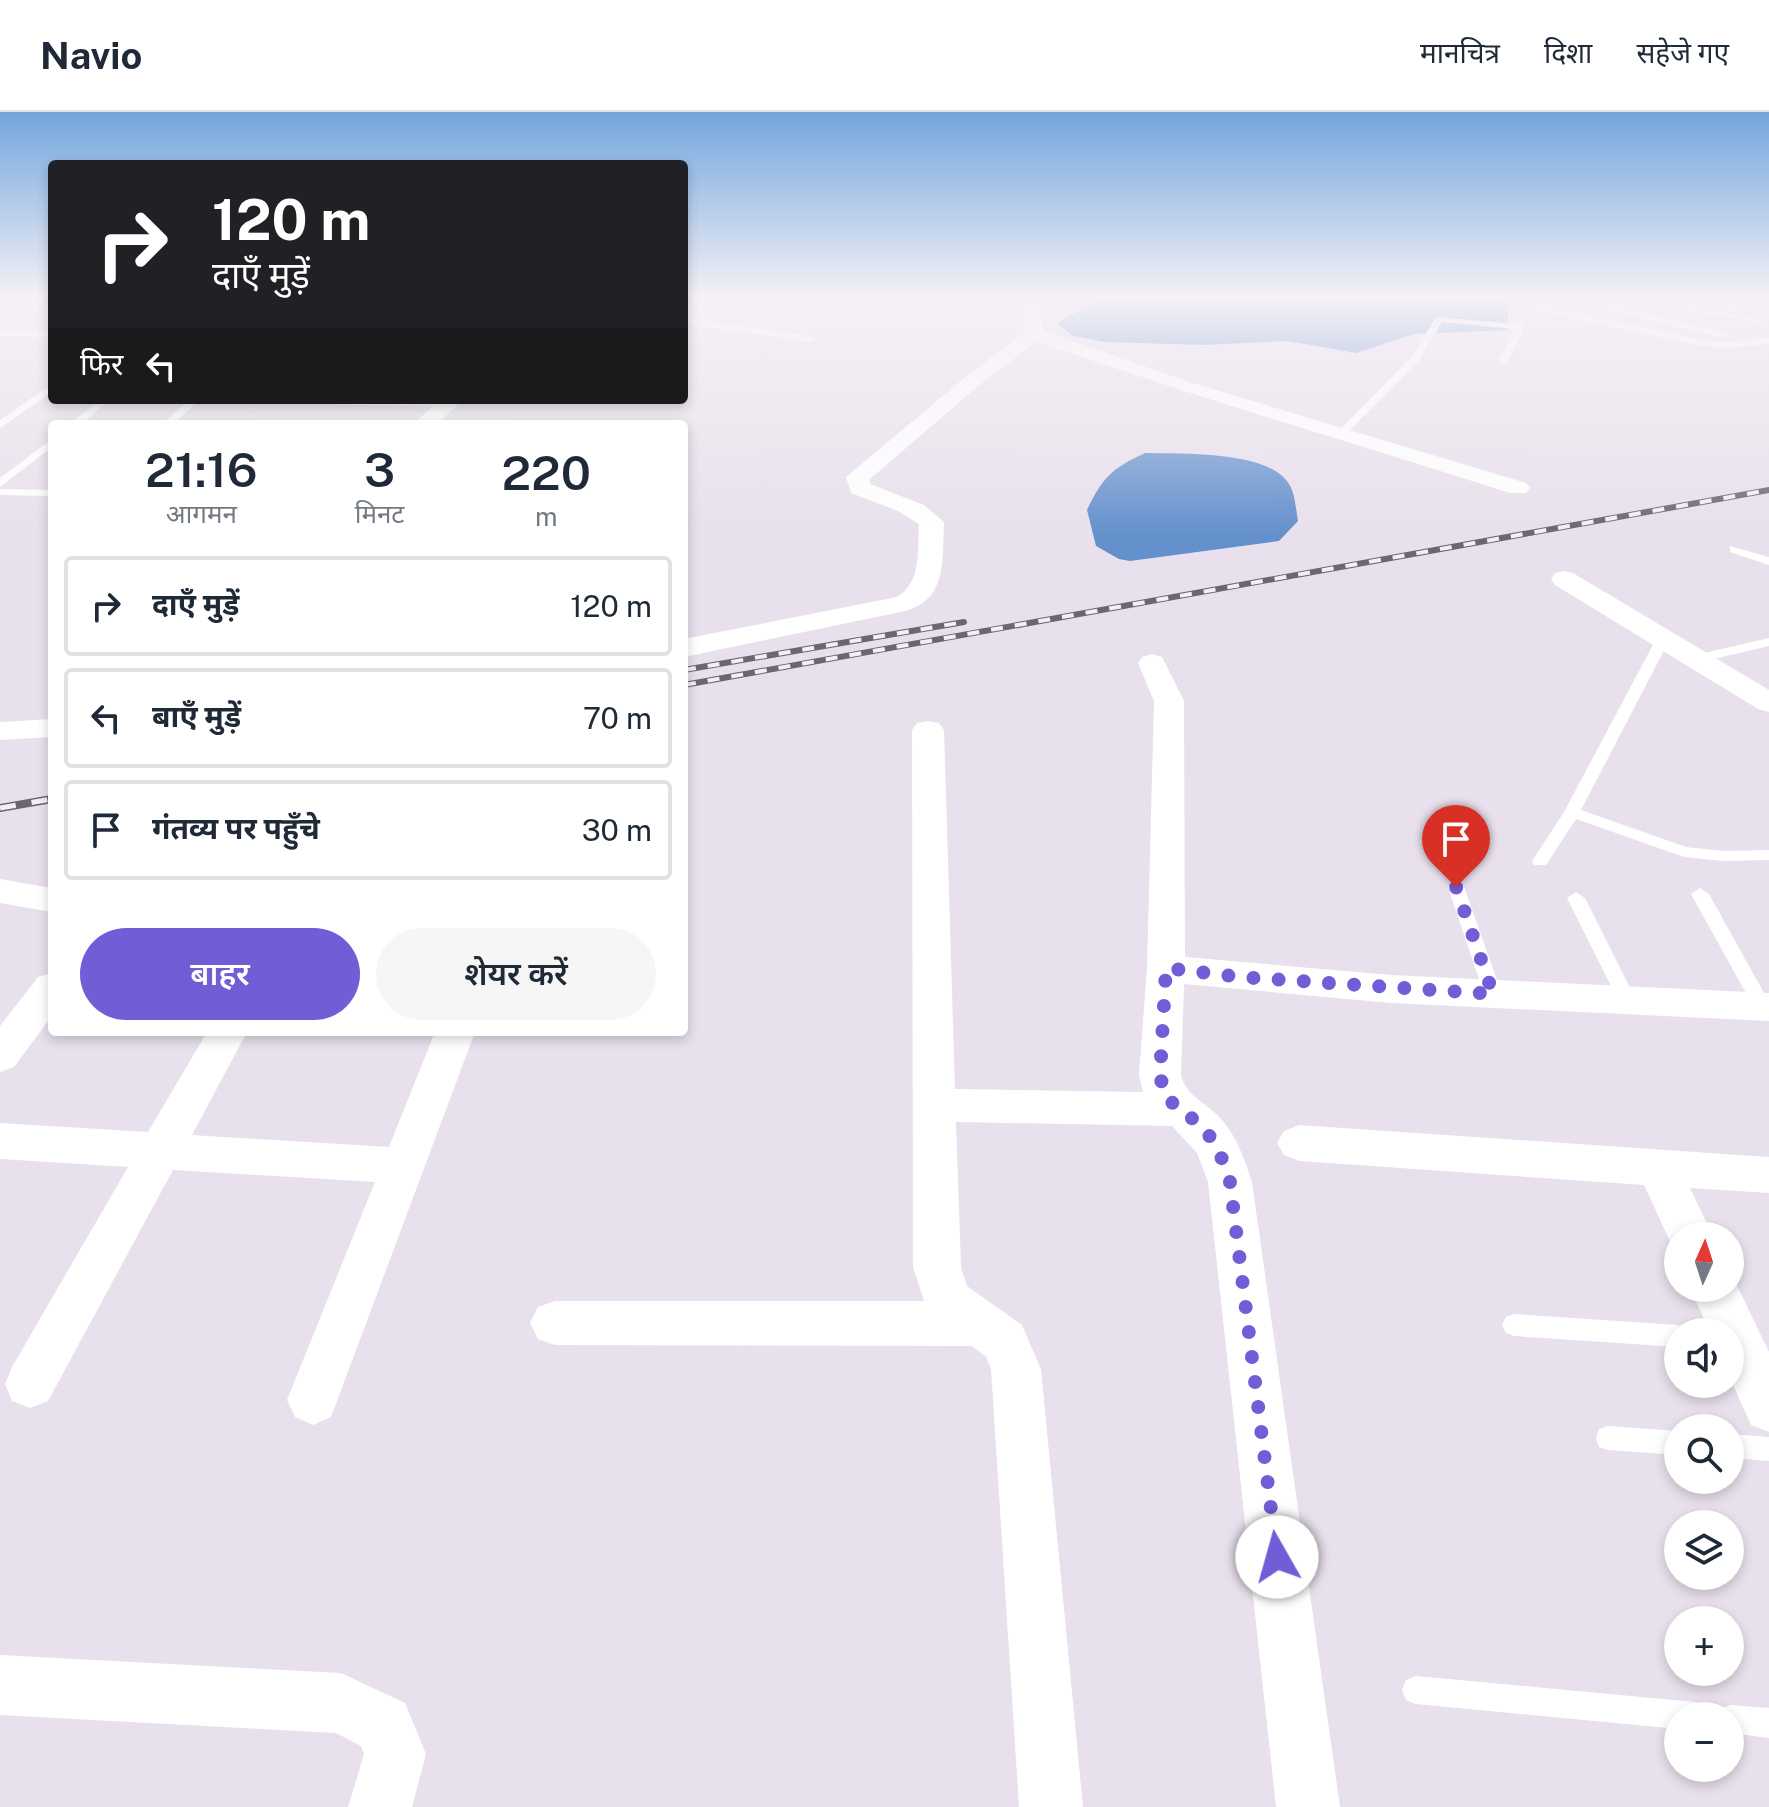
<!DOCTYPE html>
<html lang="hi">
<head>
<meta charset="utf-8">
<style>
  :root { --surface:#fff; --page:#f6f6f7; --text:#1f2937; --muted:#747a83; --line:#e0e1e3; --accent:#725dd7 }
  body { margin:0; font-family:"Public Sans","Noto Sans Devanagari",sans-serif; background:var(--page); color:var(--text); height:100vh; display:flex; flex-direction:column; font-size:30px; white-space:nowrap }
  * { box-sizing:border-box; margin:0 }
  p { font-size:26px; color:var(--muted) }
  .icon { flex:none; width:44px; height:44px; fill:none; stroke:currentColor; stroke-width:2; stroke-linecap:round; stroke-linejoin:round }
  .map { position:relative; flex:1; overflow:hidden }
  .side { position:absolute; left:48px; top:308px; width:640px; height:616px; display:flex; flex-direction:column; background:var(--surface); border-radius:8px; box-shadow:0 4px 12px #0003 }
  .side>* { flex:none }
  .hud { position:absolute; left:48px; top:48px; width:640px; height:244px; border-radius:8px; box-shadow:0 4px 12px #0003; background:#202124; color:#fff; overflow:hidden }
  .needle { width:52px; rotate:3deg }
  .controls { position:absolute; left:1664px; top:1110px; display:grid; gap:16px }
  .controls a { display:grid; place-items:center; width:80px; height:80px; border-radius:50%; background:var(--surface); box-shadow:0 4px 12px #0003; font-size:40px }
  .pin { position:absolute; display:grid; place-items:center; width:68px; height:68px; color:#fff; margin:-82px -34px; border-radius:50% 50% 50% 0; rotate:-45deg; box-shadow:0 0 8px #0007 }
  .pin .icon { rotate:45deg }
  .me { position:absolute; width:88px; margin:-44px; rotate:353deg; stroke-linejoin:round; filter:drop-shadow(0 0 6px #0008) }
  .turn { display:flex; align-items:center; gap:28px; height:168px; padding:0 32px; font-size:36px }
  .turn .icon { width:104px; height:104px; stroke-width:2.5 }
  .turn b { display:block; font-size:56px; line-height:68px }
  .then { display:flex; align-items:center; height:76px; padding:0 32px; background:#0003; gap:16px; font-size:30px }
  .eta { display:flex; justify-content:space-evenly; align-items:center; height:136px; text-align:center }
  .eta b { font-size:48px; font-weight:600; line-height:56px }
  .action { display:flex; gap:16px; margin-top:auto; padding:16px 32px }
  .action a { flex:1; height:92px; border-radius:48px; background:var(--accent); color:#fff; font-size:32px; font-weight:600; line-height:92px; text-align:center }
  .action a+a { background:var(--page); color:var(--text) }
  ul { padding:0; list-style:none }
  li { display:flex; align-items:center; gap:24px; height:100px; margin:0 16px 12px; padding:0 16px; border:4px solid var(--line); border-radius:8px }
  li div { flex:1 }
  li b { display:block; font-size:30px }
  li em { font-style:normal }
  header { display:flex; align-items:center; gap:48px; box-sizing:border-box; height:112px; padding:0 40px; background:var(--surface); border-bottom:2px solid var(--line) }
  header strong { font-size:38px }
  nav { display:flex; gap:44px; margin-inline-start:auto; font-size:28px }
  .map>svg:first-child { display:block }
  .water { fill:#6490cc }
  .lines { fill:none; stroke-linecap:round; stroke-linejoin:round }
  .service { fill:#fff; fill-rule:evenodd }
  .minor { fill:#fff; fill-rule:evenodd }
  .rail-far1-casing { stroke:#6c676f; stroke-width:6 }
  .rail-casing { stroke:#6c676f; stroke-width:8 }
  .rail-far1 { stroke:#f5edf9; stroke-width:4; stroke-dasharray:12; stroke-linecap:butt }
  .rail { stroke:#f5edf9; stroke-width:5; stroke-dasharray:16; stroke-linecap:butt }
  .route { stroke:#725dd7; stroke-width:14; stroke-dasharray:0 25.2 }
</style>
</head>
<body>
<header>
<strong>Navio</strong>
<nav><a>मानचित्र</a><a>दिशा</a><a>सहेजे गए</a></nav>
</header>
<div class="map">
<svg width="1769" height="1695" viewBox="0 0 1769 1695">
  <rect width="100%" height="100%" fill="#e8e0ec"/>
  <g class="water">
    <path d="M 1098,185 L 1509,185 L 1507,218 L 1414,222 L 1356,241 L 1288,229 L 1204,233 L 1105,230 L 1073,224 L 1057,211 L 1091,192 Z"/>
    <path d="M 1145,341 C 1181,342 1268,338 1289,372 C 1295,381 1296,398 1298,409 L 1279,429 L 1130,449 L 1119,447 L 1096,434 L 1087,398 C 1103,365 1111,357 1145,341 Z"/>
  </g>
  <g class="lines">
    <g class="service">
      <path d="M 1603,185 L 1624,185 L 1764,207 L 1760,210 L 1611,188 L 1610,193 L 1727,221 L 1724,226 L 1602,197 Z"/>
      <path d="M 1704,185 L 1715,185 L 1741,197 L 1734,199 Z"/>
      <path d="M 1524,190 L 1702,228 L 1729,230 L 1769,226 L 1769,232 L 1729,236 L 1702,234 L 1521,195 Z"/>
      <path d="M 1519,201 L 1526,203 L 1524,215 L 1509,248 L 1504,251 L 1499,248 L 1515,217 L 1442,210 L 1418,250 L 1346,322 L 1337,320 L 1411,246 L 1436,205 L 1516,212 Z"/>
      <path d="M 684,206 L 811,224 L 816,227 L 811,230 L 684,212 Z"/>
      <path d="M 0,218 L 52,219 L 52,225 L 0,224 Z"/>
      <path d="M 52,272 L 52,280 L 0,316 L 0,308 Z"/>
      <path d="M 99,288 L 110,288 L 81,312 L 70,312 Z"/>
      <path d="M 189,288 L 200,288 L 173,312 L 162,312 Z"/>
      <path d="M 263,288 L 448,289 L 453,292 L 448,295 L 268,291 Z"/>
      <path d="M 52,327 L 52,335 L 0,375 L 0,366 Z"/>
      <path d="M 0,377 L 52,378 L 52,384 L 0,383 Z"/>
      <path d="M 1730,434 L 1769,445 L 1769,453 L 1730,440 Z"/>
      <path d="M 1663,523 L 1670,527 L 1581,698 L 1686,735 L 1723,739 L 1769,738 L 1769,748 L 1723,749 L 1684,745 L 1576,707 L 1546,753 L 1534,753 L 1532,749 L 1564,700 L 1656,527 Z"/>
      <path d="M 1769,526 L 1769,534 L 1696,551 L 1689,547 L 1691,544 Z"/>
      <path d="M 1456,769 L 1464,775 L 1502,882 L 1500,887 L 1486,887 L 1484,882 L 1448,775 Z"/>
      <path d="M 1700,776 L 1709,782 L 1769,890 L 1769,899 L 1755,899 L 1753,894 L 1691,782 Z"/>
      <path d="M 1576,780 L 1585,786 L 1636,888 L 1634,893 L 1620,893 L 1618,888 L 1567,786 Z"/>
      <path d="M 1514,1202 L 1678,1213 L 1688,1220 L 1678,1220 L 1678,1235 L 1514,1224 L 1506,1221 L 1502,1213 L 1506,1205 Z"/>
      <path d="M 1608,1314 L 1678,1319 L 1678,1343 L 1608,1338 L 1599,1335 L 1596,1326 L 1599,1317 Z"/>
      <path d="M 1730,1322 L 1769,1325 L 1769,1349 L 1730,1346 Z"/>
      <path d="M 1416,1564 L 1695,1590 L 1705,1594 L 1709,1604 L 1678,1604 L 1678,1617 L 1416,1592 L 1406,1588 L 1402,1578 L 1406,1568 Z"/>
      <path d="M 1730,1593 L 1769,1596 L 1769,1626 L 1730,1621 L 1730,1604 L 1717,1604 L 1720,1597 Z"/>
    </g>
    <g class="minor">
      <path d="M 1019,185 L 1037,185 L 1044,219 L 1186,269 L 1526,371 L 1530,376 L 1526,381 L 1510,381 C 1352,330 1193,285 1037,229 L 977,275 L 870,367 L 870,372 L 924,393 L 944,410 C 942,446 948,488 905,499 L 684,545 L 684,527 L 897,485 C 922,470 917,439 919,412 L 898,399 L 851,381 L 846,365 L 963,267 L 1025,220 Z"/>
      <path d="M 440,288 L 463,288 L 437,312 L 413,312 Z"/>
      <path d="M 1564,459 L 1573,461 L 1769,578 L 1769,600 L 1758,597 L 1555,473 L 1551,467 L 1555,461 Z"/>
      <path d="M 1152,542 L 1162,545 L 1184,589 L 1185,845 L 1391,863 L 1769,881 L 1769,909 L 1391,891 L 1184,872 L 1181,963 C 1186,985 1208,991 1222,1008 C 1237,1025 1245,1049 1252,1070 L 1340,1695 L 1276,1695 L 1208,1070 L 1197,1041 L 1172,1014 L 956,1010 L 961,1155 L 967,1174 L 1022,1213 L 1041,1257 L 1083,1695 L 1019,1695 L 991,1257 L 986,1245 L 972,1234 L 555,1233 L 538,1227 L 530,1211 L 538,1195 L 555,1189 L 924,1189 L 913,1155 L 912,618 L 917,611 L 928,609 L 939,611 L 944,618 L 955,977 L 1143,980 L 1139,963 L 1147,856 L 1154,589 L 1138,551 L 1142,545 Z"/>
      <path d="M 52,607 L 52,625 L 0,628 L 0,610 Z"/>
      <path d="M 0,767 L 52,776 L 52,800 L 0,791 Z"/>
      <path d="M 52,861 L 52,904 L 14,955 L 0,960 L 0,914 L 38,865 Z"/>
      <path d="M 207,920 L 247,920 L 192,1023 L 389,1035 L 435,920 L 475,920 L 331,1305 L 313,1313 L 295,1305 L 287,1288 L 375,1070 L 173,1058 L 48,1289 L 30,1296 L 12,1289 L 5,1272 L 12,1255 L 128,1055 L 0,1047 L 0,1011 L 148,1020 Z"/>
      <path d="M 1299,1013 L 1769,1045 L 1769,1081 L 1690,1076 L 1713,1124 L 1678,1124 L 1678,1140 L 1674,1138 L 1644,1073 L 1299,1049 L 1284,1043 L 1277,1031 L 1284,1019 Z"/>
      <path d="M 1731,1161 L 1769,1240 L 1769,1320 L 1751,1313 L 1730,1266 L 1730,1220 L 1710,1220 L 1690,1176 L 1730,1176 Z"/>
      <path d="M 0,1543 L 341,1561 L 405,1591 L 426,1642 L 412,1695 L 348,1695 L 364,1642 L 361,1634 L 336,1621 L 0,1603 Z"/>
    </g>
    <g class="rail-far1-casing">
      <g id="rail-far1">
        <path d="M 684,558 L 964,510"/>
        <path d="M 684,573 L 1769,378"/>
      </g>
    </g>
    <g class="rail-casing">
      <path id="rail" d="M 0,696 L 52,687"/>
    </g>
    <use href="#rail-far1" class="rail-far1"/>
    <use href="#rail" class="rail"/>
  </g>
  <linearGradient id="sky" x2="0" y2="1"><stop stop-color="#73a6dd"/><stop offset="0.44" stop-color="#f5f1f6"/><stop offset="1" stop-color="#f5f1f6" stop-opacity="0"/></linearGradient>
  <rect width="1769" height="422" fill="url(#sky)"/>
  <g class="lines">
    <path class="route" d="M 1277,1445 L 1230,1070 C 1214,1019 1205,1017 1165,985 L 1160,963 L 1166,856 L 1240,865 L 1493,882 L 1456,775"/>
  </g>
</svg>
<div class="controls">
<a><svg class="needle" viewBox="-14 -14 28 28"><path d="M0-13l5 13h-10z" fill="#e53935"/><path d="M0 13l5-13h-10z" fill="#747a83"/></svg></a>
<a><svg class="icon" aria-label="sound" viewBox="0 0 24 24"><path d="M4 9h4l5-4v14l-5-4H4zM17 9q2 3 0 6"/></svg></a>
<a><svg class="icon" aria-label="search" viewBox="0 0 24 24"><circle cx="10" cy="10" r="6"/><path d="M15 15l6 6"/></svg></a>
<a><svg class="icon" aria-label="layers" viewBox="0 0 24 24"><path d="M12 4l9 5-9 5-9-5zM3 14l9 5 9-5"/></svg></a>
<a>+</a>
<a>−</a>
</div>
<div class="pin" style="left:1456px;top:775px;background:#d93025"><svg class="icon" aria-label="arrive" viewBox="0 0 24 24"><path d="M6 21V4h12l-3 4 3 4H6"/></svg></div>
<svg class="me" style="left:1277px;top:1445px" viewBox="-20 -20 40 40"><circle r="19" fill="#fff"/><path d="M0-13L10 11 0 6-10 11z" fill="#725dd7"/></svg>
<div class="hud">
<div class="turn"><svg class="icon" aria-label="right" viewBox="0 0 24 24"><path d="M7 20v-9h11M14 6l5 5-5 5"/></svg><div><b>120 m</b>दाएँ मुड़ें</div></div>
<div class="then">फिर<svg class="icon" aria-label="left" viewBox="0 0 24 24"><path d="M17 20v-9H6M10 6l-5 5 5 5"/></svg></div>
</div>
<section class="side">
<div class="eta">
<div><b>21:16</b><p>आगमन</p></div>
<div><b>3</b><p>मिनट</p></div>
<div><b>220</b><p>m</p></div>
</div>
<ul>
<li><svg class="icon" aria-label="right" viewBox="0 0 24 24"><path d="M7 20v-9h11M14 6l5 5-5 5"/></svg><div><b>दाएँ मुड़ें</b></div><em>120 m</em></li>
<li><svg class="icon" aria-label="left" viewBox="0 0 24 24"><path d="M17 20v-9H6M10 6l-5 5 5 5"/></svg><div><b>बाएँ मुड़ें</b></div><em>70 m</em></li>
<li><svg class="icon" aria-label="arrive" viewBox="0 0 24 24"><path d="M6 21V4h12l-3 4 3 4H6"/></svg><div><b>गंतव्य पर पहुँचे</b></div><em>30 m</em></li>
</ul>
<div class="action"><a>बाहर</a><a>शेयर करें</a></div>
</section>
</div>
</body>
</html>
